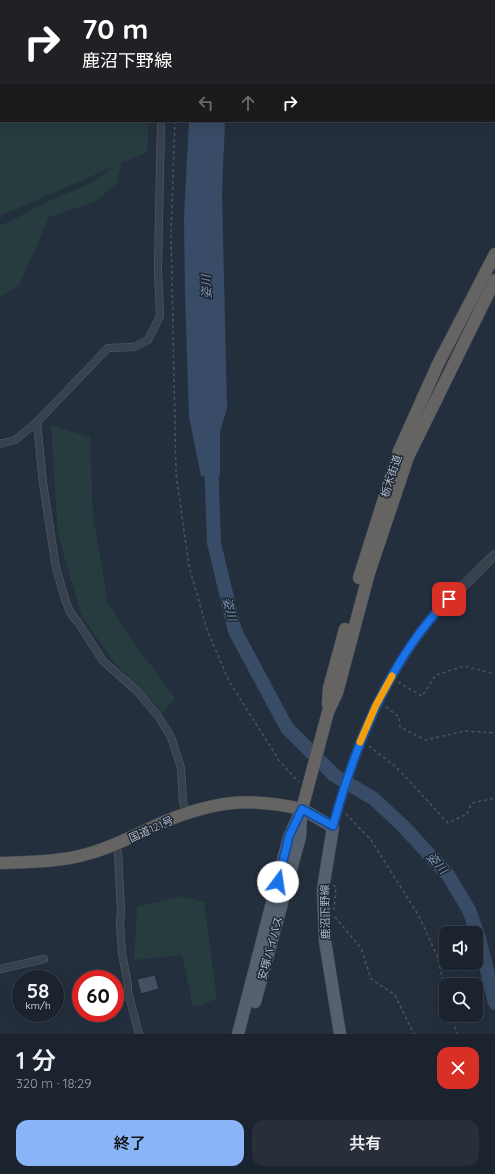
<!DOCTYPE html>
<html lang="ja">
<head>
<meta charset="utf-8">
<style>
  :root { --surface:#1b232e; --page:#282f3a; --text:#f1f3f6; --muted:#a0a4aa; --line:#39404a; --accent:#8ab4f8 }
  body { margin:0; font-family:Quicksand,"Noto Sans JP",sans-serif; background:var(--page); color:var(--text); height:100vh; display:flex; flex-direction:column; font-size:15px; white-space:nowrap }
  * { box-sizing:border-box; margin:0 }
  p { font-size:13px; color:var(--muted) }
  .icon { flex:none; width:22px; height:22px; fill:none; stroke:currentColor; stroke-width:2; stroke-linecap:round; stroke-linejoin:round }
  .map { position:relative; height:1034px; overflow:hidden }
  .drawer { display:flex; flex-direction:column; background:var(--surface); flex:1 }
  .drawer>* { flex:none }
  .banner { position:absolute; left:0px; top:0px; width:495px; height:122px; box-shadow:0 4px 16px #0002,0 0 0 1px var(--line); background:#202124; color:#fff; overflow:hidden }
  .controls { position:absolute; left:439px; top:926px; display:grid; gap:8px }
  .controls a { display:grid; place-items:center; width:44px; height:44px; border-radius:8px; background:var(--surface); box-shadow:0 4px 16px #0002,0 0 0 1px var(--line); font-size:20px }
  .speed { position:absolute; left:12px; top:970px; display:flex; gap:8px; font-size:20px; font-weight:700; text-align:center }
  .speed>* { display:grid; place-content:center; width:52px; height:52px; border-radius:50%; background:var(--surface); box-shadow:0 4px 16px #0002,0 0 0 1px var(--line); line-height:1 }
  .speed small { font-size:10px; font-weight:400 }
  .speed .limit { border:6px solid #d22; background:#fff; color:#111 }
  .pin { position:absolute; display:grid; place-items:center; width:34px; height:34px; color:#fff; margin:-17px; border-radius:8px; box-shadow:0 2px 6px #0006 }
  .me { position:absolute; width:44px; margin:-22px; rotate:14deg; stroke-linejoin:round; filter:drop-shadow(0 0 3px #0008) }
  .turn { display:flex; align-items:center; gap:14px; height:84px; padding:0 16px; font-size:18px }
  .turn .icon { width:52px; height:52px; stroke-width:2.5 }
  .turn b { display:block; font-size:28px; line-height:34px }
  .lanes { display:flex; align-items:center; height:38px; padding:0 16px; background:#0003; justify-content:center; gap:20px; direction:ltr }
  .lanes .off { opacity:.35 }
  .round { display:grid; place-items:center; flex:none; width:42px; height:42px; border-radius:12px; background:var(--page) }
  .summary { display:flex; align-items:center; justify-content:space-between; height:68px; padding:0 16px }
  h1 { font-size:24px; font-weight:600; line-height:30px }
  .action { display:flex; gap:8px; margin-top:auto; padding:8px 16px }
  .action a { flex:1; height:46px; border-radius:12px; background:var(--accent); color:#111; font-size:16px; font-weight:600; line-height:46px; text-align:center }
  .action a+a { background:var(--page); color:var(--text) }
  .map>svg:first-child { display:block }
  .green { fill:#263c3f }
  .water { fill:#394c67 }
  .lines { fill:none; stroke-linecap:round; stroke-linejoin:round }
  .river { stroke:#394c67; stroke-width:14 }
  .building { fill:#455162; stroke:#1f2835 }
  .minor-casing { stroke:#565f6c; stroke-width:8 }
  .tertiary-casing { stroke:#565f6c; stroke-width:10 }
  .primary-casing { stroke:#414a57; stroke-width:13 }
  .trunk-casing { stroke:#434c59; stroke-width:13 }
  .path { stroke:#44595c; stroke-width:1.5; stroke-dasharray:3 3; stroke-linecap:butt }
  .minor { stroke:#38414e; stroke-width:7 }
  .tertiary { stroke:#38414e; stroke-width:9 }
  .primary { stroke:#56606e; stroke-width:12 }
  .trunk { stroke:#656462; stroke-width:12 }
  .route-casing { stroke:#114b97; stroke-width:10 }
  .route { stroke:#1a73e8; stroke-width:7 }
  .slow { stroke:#f59e0b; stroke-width:7 }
  .labels { text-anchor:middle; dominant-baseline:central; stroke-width:3; stroke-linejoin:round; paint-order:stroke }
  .street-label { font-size:11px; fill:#b4bcc9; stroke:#1d2633 }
  .water-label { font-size:12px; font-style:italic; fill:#7c92b1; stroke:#1d2633 }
</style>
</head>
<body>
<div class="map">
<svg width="495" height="1034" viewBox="0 0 495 1034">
  <rect width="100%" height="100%" fill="#242f3e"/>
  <g class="green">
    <path d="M 0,0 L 160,0 L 1,1 L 1,121 L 149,121 L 147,152 L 122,163 L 116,184 L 95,202 L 49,217 L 20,284 L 2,296 L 0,295 L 0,225 L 11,221 L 42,204 L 91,183 L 115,166 L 0,216 Z"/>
    <path d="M 51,425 L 90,437 L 93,516 L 108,603 L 132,640 L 175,698 L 163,713 L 114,662 L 82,617 L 58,535 Z"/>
    <path d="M 182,896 L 204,902 L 217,999 L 193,1007 L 182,955 L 134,960 L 137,907 Z"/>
  </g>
  <path class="water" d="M 189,121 L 225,121 L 222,193 L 227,408 L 220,432 L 220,476 L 201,476 L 189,417 L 185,294 L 184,217 Z"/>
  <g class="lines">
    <path class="river" d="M 211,457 L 214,543 L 235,631 L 287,728 L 334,775 L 374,799 L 403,826 L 448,875 L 469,910 L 479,938 L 495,1003"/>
  </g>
  <path class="building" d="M 155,975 L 159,989 L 141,994 L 137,979 Z"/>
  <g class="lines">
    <g class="minor-casing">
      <g id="minor">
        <path d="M 173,1 L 173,0"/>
        <path d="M 37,422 L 43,483 L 56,568 L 66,602 L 71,614 L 78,622 L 103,661 L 137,691 L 158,716 L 171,737 L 181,768 L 183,802 L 186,813"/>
        <path d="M 0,444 L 15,440 L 37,422 L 108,348 L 134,347 L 148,340 L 160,316 L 158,269 L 161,121"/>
        <path d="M 113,846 L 118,852 L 121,911 L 120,923 L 122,953 L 128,985 L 128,992 L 139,1034"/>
        <path d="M 0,969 L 44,959"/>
      </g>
    </g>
    <g class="tertiary-casing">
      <path id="tertiary" d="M 333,827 C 354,748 385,672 438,610 C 445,603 453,596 460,589 C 472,578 483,566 495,555"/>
    </g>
    <g class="primary-casing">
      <g id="primary">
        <path d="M 302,809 L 333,827 L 323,889 L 325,941 L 340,1034"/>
        <path d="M 255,1002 L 300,837 L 301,816"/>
        <path d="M 238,1034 L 289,837 L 302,809"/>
      </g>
    </g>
    <g class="trunk-casing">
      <g id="trunk">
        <path d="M 359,578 L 399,451 L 438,364 L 495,254"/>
        <path d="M 328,704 L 329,688 L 345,629"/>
        <path d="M 0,863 C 29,862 59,862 87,854 C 115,847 140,832 166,821 C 215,801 250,797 302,809 L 328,712 L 337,693 L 369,573 L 408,457 L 495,280"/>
      </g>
    </g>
    <g class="path">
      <path d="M 188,1 L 188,0"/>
      <path d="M 175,121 L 171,232 L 176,474 L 189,566 L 207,630 L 229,681 L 280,762 L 299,782"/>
      <path d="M 398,682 L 422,696 L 436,675 L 464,666 L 495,674"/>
      <path d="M 386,707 L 399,717 L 400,727 L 425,740 L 465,731 L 495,733"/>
      <path d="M 369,746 L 396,767 L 448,823 L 467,814 L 472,803 L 495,798"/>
      <path d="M 346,814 L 371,840 L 419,916 L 437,956 L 446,993"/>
      <path d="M 333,885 L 336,887 L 334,910"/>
      <path d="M 335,917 L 361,948 L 371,979 L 395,995 L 414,1034"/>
      <path d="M 451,1015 L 457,1034"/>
    </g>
    <use href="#minor" class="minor"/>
    <use href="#tertiary" class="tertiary"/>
    <use href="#primary" class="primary"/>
    <use href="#trunk" class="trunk"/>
  </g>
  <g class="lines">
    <g class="route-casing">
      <path id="route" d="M 278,882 L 289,836 L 302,809 L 333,826 C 354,748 390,657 449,599"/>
    </g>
    <use href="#route" class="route"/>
    <path class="slow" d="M 360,742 L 376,705 L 392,676"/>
  </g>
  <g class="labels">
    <g class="street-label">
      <text transform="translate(391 476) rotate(-72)">栃木街道</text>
      <text transform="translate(151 829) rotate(-24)">国道121号</text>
      <text transform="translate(325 912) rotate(-91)">鹿沼下野線</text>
      <text transform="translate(270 948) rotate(-75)">安塚バイパス</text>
    </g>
    <g class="water-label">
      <text transform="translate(206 287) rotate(-92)">姿川</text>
      <text transform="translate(230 609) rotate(76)">姿川</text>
      <text transform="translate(437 863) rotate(48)">姿川</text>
    </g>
  </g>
</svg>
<div class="controls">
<a><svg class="icon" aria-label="sound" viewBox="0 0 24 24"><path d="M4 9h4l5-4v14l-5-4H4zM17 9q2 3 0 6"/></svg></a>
<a><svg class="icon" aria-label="search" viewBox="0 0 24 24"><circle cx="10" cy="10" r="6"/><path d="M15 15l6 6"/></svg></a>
</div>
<div class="speed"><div>58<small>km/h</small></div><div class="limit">60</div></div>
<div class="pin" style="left:449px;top:599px;background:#d93025"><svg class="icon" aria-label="arrive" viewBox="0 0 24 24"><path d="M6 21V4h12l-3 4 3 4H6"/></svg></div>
<svg class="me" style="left:278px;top:882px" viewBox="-20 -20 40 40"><circle r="19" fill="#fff"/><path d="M0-13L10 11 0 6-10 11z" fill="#1a73e8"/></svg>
<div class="banner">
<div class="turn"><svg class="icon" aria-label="right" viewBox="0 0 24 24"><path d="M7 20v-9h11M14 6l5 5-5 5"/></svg><div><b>70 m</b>鹿沼下野線</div></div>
<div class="lanes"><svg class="icon off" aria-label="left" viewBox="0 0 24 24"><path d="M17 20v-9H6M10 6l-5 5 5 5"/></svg><svg class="icon off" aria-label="ahead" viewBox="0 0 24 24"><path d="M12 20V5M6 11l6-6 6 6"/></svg><svg class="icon" aria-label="right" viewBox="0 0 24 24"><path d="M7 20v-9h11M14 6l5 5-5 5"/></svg></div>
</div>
</div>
<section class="drawer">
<div class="summary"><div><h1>1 分</h1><p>320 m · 18:29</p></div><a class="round" style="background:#d93025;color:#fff"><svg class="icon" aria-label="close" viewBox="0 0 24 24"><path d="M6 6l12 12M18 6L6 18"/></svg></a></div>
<div class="action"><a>終了</a><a>共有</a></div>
</section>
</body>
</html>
